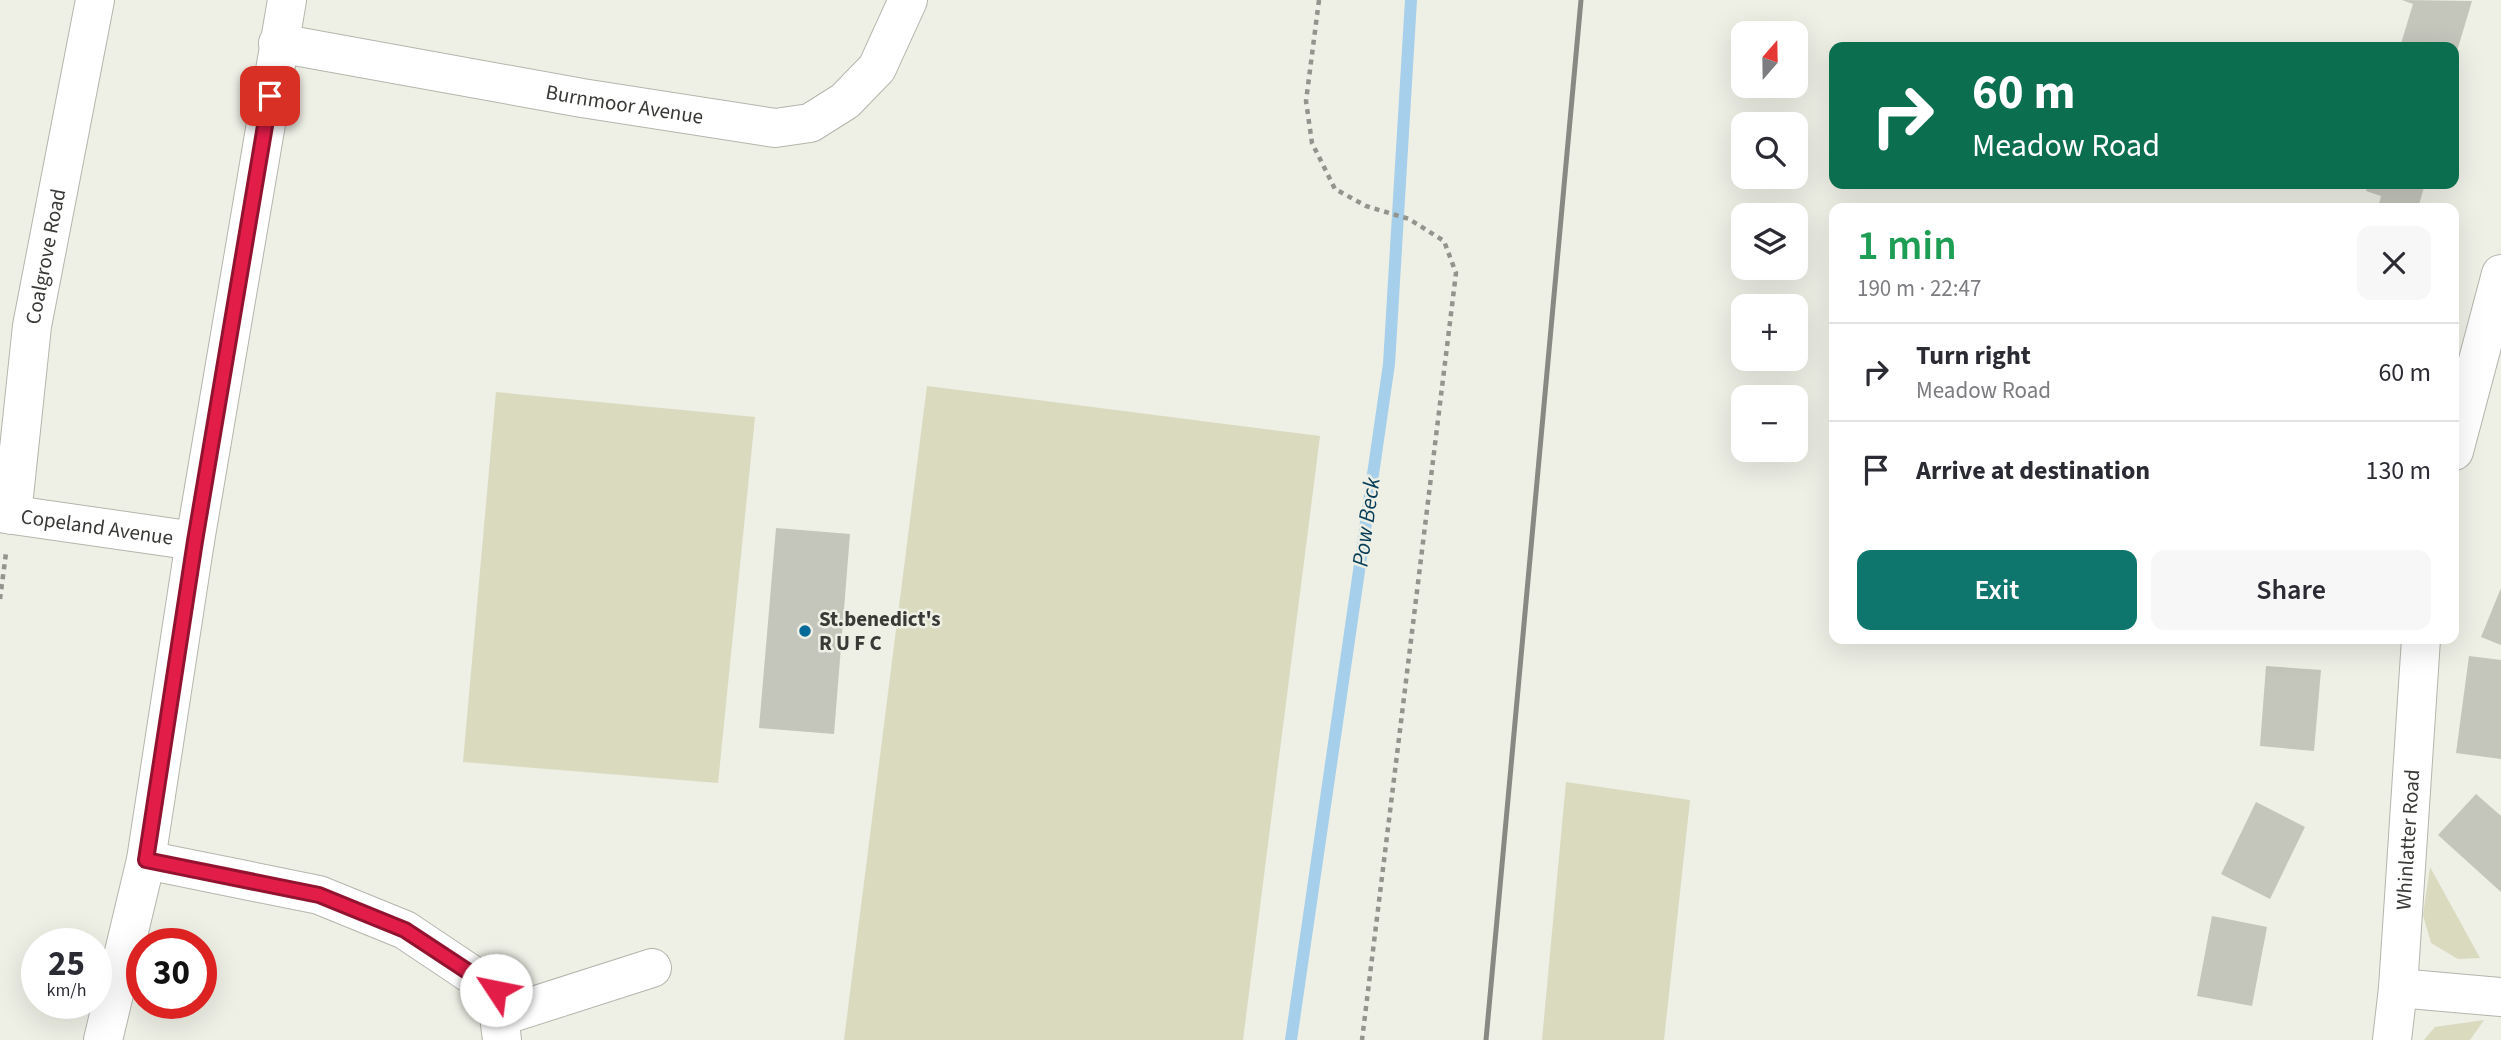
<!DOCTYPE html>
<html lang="en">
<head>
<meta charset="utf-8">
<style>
  :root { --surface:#fff; --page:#f7f7f7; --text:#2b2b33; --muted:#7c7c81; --line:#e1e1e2; --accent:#0f766e }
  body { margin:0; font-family:"Source Sans 3",sans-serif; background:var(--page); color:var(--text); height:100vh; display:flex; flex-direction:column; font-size:26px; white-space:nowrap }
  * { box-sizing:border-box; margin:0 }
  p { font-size:23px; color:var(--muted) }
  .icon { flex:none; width:38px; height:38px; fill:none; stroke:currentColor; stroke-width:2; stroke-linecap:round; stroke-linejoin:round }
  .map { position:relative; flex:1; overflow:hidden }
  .panel { position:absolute; left:1829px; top:203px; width:630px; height:441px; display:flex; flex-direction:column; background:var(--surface); border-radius:14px; box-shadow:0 7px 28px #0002 }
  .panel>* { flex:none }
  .guide { position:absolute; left:1829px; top:42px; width:630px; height:147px; border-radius:14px; box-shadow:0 7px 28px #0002; background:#0b6e4f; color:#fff; overflow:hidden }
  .needle { width:46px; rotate:20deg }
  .fabs { position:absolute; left:1731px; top:21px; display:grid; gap:14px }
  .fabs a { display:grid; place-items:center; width:77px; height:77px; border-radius:14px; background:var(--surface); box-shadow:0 7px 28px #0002; font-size:35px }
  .speed { position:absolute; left:21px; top:928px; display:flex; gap:14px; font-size:35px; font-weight:700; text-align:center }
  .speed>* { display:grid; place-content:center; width:91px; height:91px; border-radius:50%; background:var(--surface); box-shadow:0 7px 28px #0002; line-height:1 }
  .speed small { font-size:18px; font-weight:400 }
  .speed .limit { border:10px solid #d22; background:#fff; color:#111 }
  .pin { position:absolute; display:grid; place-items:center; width:60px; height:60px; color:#fff; margin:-30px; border-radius:14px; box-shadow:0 4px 10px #0006 }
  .me { position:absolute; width:77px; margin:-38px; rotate:304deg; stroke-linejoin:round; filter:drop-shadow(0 0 5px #0008) }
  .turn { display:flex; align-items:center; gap:24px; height:147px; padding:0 28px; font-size:32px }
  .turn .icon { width:91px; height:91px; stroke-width:2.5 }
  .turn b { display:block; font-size:49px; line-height:60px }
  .round { display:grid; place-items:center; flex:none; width:74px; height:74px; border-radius:14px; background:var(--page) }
  .overview { display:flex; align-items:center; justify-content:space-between; height:119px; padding:0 28px }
  h1 { font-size:42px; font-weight:600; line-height:52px; color:#1e9e55 }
  .cta { display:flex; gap:14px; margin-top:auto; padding:14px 28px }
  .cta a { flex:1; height:80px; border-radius:14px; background:var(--accent); color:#fff; font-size:28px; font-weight:600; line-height:80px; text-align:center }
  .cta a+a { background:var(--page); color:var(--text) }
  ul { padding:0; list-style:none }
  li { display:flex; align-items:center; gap:21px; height:98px; padding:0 28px; border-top:2px solid var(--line) }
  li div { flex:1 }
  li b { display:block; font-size:26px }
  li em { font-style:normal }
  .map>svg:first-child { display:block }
  .green { fill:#d9dabe }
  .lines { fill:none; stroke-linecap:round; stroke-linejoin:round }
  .stream { stroke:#a5cfea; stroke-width:12 }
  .building { fill:#c4c5bb }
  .minor-casing { stroke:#b4b5ac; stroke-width:40 }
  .path { stroke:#93948d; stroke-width:4.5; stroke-dasharray:5 5; stroke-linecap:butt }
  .minor { stroke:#fff; stroke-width:38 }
  .rail { stroke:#888983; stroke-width:5 }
  .route-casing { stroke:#92132f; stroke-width:18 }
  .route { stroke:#e11d48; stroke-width:12 }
  .poi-dot { fill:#046a98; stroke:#eeefe5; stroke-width:2.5 }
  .labels { text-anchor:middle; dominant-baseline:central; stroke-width:5; stroke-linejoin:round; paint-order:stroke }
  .street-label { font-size:21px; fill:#393a36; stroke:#eeefe5 }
  .poi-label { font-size:21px; font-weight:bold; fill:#393a36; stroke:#eeefe5; text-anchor:start }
  .water-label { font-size:23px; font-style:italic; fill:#053c58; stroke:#eeefe5 }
</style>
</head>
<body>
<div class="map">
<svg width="2501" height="1040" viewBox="0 0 2501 1040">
  <rect width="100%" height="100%" fill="#eeefe5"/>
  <g class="green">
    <path d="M 927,386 L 1320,436 L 1243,1040 L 844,1040 Z"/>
    <path d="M 496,392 L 755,417 L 718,783 L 463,762 Z"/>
    <path d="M 1566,782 L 1690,800 L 1664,1040 L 1542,1040 Z"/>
    <path d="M 2430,867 L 2480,958 L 2458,959 L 2431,943 L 2423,915 Z"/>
    <path d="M 2484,1020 L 2470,1040 L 2424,1040 L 2435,1027 Z"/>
  </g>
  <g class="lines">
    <path class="stream" d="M 1291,1040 L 1389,364 L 1411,0"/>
  </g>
  <g class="building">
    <path d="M 2402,0 L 2472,1 L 2454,61 L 2454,47 L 2400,47 L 2413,4 Z"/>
    <path d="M 2368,184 L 2425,184 L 2418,208 L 2378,208 L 2381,196 L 2366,191 Z"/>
    <path d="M 776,528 L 850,534 L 834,734 L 759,728 Z"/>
    <path d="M 2501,588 L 2501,645 L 2481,637 Z"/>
    <path d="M 2307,639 L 2324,639 L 2323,643 Z"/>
    <path d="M 2469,656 L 2501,660 L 2501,759 L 2456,753 Z"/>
    <path d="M 2266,666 L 2321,670 L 2314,751 L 2260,746 Z"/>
    <path d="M 2476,794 L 2501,816 L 2501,892 L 2438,835 Z"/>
    <path d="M 2256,802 L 2305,827 L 2270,899 L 2221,874 Z"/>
    <path d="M 2212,916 L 2267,927 L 2252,1006 L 2197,996 Z"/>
  </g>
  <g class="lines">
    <g class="minor-casing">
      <g id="minor">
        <path id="s1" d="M 278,43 L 582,98 L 775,128 L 810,123 L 845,101 L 877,68 L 908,0"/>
        <path d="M 2454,451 L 2501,274"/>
        <path id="s2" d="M 0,513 L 195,541"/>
        <path id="s3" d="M 12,515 L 32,326 L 95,0"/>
        <path d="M 146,860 L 319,895 L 405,930 L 496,991 L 502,1040"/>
        <path d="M 2398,988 L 2501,997"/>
        <path d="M 499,1017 L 652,968"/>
        <path d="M 103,1040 L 146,860 L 195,541 L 287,0"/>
        <path id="s4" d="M 2392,1040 L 2398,988 L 2421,639"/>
      </g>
    </g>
    <g class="path">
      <path d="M 1319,0 L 1306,101 L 1312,143 L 1335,189 L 1366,206 L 1409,219 L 1444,241 L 1456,273 L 1362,1040"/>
      <path d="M 0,599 L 6,553"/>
    </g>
    <use href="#minor" class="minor"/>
    <path class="rail" d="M 1486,1040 L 1581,0"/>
  </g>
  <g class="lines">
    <g class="route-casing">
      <path id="route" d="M 270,96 L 195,541 L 146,860 L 319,895 L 405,930 L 496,990"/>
    </g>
    <use href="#route" class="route"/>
  </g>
  <circle class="poi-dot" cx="805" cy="631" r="7"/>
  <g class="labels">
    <g class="street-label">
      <text stroke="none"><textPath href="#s1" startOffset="352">Burnmoor Avenue</textPath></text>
      <text stroke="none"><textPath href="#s3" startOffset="261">Coalgrove Road</textPath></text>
      <text stroke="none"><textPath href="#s2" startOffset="98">Copeland Avenue</textPath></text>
      <text stroke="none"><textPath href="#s4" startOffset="201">Whinlatter Road</textPath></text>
    </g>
    <g class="poi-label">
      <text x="819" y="619">St.benedict's<tspan x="819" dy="24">R U F C</tspan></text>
    </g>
    <g class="water-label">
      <text transform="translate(1366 522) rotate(-82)">Pow Beck</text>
    </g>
  </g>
</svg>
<div class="fabs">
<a><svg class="needle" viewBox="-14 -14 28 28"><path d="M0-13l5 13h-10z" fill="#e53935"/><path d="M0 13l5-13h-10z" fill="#7c7c81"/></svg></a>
<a><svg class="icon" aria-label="search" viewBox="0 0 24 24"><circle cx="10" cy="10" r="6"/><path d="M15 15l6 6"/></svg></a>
<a><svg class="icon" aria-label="layers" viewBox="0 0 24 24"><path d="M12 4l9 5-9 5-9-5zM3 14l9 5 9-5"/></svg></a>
<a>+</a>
<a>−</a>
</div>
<div class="speed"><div>25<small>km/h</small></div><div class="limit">30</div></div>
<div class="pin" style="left:270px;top:96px;background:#d93025"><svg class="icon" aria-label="arrive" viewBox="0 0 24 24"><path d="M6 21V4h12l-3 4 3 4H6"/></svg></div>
<svg class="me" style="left:496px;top:990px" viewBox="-20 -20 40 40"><circle r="19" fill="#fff"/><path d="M0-13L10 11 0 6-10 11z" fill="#e11d48"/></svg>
<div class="guide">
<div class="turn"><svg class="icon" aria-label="right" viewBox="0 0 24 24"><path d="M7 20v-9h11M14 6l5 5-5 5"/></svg><div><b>60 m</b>Meadow Road</div></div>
</div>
<section class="panel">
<div class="overview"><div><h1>1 min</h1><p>190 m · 22:47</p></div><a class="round"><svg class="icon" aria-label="close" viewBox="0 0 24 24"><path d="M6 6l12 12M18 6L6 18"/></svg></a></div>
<ul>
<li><svg class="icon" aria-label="right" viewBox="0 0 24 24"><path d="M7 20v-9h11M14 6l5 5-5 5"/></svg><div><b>Turn right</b><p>Meadow Road</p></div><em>60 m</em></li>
<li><svg class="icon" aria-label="arrive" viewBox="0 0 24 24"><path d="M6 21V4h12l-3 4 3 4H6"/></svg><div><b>Arrive at destination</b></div><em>130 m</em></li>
</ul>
<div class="cta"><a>Exit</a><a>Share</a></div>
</section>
</div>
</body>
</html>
